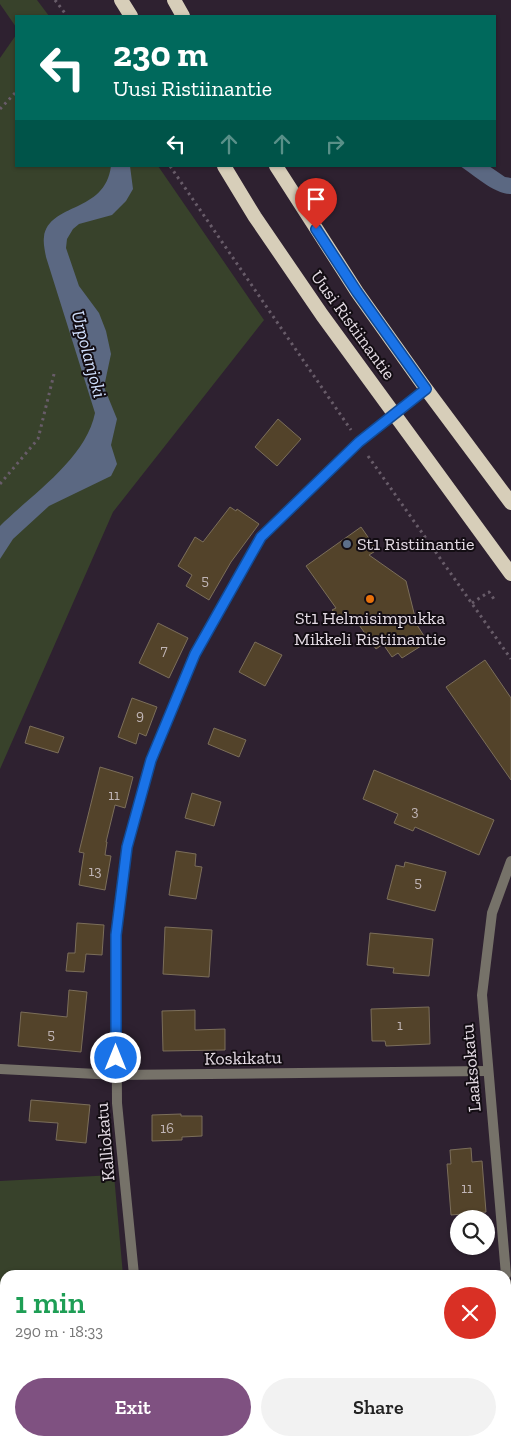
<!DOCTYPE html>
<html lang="en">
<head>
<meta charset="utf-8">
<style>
  :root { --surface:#fff; --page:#f2f2f2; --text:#222; --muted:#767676; --accent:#7f5181 }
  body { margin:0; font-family:"Zilla Slab",serif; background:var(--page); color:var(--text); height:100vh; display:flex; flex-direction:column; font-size:19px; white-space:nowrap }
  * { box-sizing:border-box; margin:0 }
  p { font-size:16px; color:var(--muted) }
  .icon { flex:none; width:28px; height:28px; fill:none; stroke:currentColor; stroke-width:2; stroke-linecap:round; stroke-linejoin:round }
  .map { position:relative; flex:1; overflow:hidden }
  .details { position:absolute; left:0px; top:1270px; width:511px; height:176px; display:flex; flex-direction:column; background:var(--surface); border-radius:15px 15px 0 0; box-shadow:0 1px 4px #0004 }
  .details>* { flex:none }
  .banner { position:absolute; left:15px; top:15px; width:481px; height:152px; border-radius:0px; box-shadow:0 1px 4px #0004; background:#00695c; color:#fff; overflow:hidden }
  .tools { position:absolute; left:450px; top:1210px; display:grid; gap:10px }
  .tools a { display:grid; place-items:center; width:45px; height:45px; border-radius:50%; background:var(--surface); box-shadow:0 1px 4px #0004; font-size:25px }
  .pin { position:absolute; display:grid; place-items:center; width:42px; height:42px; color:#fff; margin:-51px -21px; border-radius:50% 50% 50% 0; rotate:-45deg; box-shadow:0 0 5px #0007 }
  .pin .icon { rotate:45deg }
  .me { position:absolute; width:55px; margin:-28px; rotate:0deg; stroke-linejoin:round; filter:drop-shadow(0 0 4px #0008) }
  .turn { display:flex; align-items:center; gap:18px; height:105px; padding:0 15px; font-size:22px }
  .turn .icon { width:65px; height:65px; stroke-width:2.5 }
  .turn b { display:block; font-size:35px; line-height:42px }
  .lanes { display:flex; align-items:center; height:48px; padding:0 15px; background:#0003; justify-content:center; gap:25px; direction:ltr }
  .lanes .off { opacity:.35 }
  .round { display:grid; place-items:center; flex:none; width:52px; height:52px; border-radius:26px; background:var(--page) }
  .summary { display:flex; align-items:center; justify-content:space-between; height:85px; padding:0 15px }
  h1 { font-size:30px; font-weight:600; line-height:38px; color:#1e9e55 }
  .primary-button { display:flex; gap:10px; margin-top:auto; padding:10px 15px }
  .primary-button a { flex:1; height:58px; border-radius:30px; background:var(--accent); color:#fff; font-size:20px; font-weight:600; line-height:58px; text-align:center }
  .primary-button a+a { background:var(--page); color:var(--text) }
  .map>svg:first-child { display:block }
  .green { fill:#38422b }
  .water { fill:#5b6882 }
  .building { fill:#53432a; stroke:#7b6e5a }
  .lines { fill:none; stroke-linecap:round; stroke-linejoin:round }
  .path { stroke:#685c69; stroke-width:3; stroke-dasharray:2.5 4; stroke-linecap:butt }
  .minor { stroke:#767269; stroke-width:10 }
  .trunk { stroke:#d7ceb9; stroke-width:14 }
  .route-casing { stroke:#114b97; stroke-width:12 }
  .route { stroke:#1a73e8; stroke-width:9 }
  .service-dot { fill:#5c6f8a; stroke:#130d13; stroke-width:2 }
  .food-dot { fill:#e8710a; stroke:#130d13; stroke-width:2 }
  .labels { text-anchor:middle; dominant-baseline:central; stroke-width:4; stroke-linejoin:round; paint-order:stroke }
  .number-label { font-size:15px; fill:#c0b5b6 }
  .street-label { font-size:18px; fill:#e4dbe4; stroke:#130d13 }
  .poi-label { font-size:18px; fill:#e4dbe4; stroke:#130d13; text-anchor:start }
  .water-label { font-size:19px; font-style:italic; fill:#d0dffd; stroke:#130d13 }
</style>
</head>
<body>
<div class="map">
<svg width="511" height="1446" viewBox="0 0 511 1446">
  <rect width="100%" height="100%" fill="#2e2130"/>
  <g class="green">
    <path d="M 0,0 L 37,0 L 49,16 L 16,16 L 16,27 L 0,4 Z"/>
    <path d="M 16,35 L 16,166 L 158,166 L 264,320 L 113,512 L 0,769 L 0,58 Z"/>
    <path d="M 114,1175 L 123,1275 L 5,1275 L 5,1410 L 0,1410 L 0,1181 Z"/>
    <rect x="18" y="1441" width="119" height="5"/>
  </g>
  <g class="water">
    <path d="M 111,166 L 130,166 L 133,189 L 126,201 L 112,215 L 79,224 L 73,229 L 67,239 L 66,248 L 79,286 L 99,313 L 106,331 L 111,354 L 104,387 L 117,419 L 111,445 L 117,464 L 111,476 L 49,506 L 13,539 L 0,559 L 0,526 C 31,495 86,459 95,413 L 46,257 C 45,251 43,243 44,237 C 49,202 105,214 111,166 Z"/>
    <path d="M 460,166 L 489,166 L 505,177 L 511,178 L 511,194 C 494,194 474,175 460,166 Z"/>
  </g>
  <g class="building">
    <path d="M 278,419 L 301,439 L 277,466 L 255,447 Z"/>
    <path d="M 230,507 L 236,511 L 237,509 L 259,524 L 231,562 L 209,600 L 186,586 L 192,575 L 178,566 L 195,537 L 203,542 Z"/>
    <path d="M 361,527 L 377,550 L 369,555 L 406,581 L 417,625 L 424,636 L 417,641 L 421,646 L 402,658 L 398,653 L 392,657 L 383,644 L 376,649 L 357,622 L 352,626 L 332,610 L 336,608 L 306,566 Z"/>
    <path d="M 158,623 L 188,638 L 169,678 L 139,663 Z"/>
    <path d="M 255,642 L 282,655 L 265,686 L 239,672 Z"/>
    <path d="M 485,660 L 511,698 L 511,780 L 446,687 Z"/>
    <path d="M 132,698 L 157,707 L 146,736 L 139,733 L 136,744 L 118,737 Z"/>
    <path d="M 30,726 L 64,737 L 58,753 L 25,743 Z"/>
    <path d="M 214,728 L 246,740 L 239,757 L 208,744 Z"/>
    <path d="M 100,767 L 133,777 L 125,808 L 115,805 L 106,842 L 107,842 L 105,855 L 111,856 L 105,890 L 79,885 L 84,853 L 79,852 Z"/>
    <path d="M 374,770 L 494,820 L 479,855 L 415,827 L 413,831 L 394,823 L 398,814 L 363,799 Z"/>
    <path d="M 192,793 L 221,802 L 214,826 L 185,818 Z"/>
    <path d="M 176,851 L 196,854 L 195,866 L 202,867 L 196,899 L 169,895 Z"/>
    <path d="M 405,862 L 446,872 L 435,911 L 387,899 L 396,865 L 404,867 Z"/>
    <path d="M 77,923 L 104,925 L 102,955 L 86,954 L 84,972 L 66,971 L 68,953 L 75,953 Z"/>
    <path d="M 165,927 L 212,930 L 209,977 L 163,974 Z"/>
    <path d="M 370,933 L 433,939 L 429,976 L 393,973 L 394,968 L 367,965 Z"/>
    <path d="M 69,990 L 87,992 L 81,1052 L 18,1046 L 21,1012 L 67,1017 Z"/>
    <path d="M 429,1007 L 430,1044 L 386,1046 L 385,1041 L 372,1041 L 371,1009 Z"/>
    <path d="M 195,1010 L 195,1030 L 225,1029 L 225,1050 L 163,1051 L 162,1011 Z"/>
    <path d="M 31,1100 L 90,1105 L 86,1143 L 56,1140 L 58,1123 L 29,1121 Z"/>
    <path d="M 181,1114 L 181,1116 L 202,1116 L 202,1136 L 182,1137 L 182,1140 L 152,1141 L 152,1115 Z"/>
    <path d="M 471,1148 L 472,1162 L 482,1161 L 486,1212 L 451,1215 L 447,1164 L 451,1164 L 450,1150 Z"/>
  </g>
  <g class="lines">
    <g class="path">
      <path d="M 55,0 L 67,16"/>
      <path d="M 0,109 L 16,92"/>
      <path d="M 170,166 L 351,430"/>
      <path d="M 368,456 L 511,659"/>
      <path d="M 0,484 L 38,439 L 54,374"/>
      <path d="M 472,603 L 489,592 L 496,602"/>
    </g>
    <g class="minor">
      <path d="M 0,1069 L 116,1075 L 487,1071"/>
      <path d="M 134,1275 L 117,1103 L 116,935 L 127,847 L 151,760 L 195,653 L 261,537 L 359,442 L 426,389"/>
      <path d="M 506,1275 L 482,995 L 492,913 L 511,861"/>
      <path d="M 506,1282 L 511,1334"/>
      <path d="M 150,1441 L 150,1446"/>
    </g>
    <g class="trunk">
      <path d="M 121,0 L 131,16"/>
      <path d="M 174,0 L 183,16"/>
      <path d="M 224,166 L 255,217 L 322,315 L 511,574"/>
      <path d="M 276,166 L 357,292 L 426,389 L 511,503"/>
    </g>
  </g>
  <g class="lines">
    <g class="route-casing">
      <path id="route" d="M 116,1058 L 116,935 L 127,847 L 151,760 L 195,654 L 261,537 L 359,442 L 426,389 L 357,292 L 316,229"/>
    </g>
    <use href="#route" class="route"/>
  </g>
  <circle class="service-dot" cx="347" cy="544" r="5"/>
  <circle class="food-dot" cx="370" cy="599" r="5"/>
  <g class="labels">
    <g class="number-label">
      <text x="205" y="580">5</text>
      <text x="164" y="650">7</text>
      <text x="140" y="715">9</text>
      <text x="114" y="795">11</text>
      <text x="415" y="811">3</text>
      <text x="95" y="871">13</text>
      <text x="418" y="882">5</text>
      <text x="400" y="1025">1</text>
      <text x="51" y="1034">5</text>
      <text x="167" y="1128">16</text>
      <text x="467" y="1188">11</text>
    </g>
    <g class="street-label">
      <text transform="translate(353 325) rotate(54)">Uusi Ristiinantie</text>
      <text transform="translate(243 1058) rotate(-1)">Koskikatu</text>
      <text transform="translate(471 1068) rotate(-95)">Laaksokatu</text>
      <text transform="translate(105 1142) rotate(-95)">Kalliokatu</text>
    </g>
    <g class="poi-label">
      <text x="357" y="544">St1 Ristiinantie</text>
      <text x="370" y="618" text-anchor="middle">St1 Helmisimpukka<tspan x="370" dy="21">Mikkeli Ristiinantie</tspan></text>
    </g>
    <g class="water-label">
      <text transform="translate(89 354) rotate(75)">Urpolanjoki</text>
    </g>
  </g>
</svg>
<div class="tools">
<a><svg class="icon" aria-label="search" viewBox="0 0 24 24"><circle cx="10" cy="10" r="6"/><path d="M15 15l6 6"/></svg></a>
</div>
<div class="pin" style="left:316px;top:229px;background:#d93025"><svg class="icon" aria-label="arrive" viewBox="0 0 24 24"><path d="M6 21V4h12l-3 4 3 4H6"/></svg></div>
<svg class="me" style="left:116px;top:1058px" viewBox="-20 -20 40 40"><circle r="17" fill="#1a73e8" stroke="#fff" stroke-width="3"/><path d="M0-11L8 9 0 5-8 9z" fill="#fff"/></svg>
<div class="banner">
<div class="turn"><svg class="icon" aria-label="left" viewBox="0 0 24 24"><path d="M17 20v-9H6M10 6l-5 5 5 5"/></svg><div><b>230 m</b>Uusi Ristiinantie</div></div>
<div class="lanes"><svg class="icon" aria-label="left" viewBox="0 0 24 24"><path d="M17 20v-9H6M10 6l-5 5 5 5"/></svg><svg class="icon off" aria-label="ahead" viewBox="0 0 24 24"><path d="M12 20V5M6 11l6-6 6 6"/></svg><svg class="icon off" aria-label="ahead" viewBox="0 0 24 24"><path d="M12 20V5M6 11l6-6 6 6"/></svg><svg class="icon off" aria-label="right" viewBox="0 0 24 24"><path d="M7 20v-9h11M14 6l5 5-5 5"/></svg></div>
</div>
<section class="details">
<div class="summary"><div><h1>1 min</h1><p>290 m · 18:33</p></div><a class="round" style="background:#d93025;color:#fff"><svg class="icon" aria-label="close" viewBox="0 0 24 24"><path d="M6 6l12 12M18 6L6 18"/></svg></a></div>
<div class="primary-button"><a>Exit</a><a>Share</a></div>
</section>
</div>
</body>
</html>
